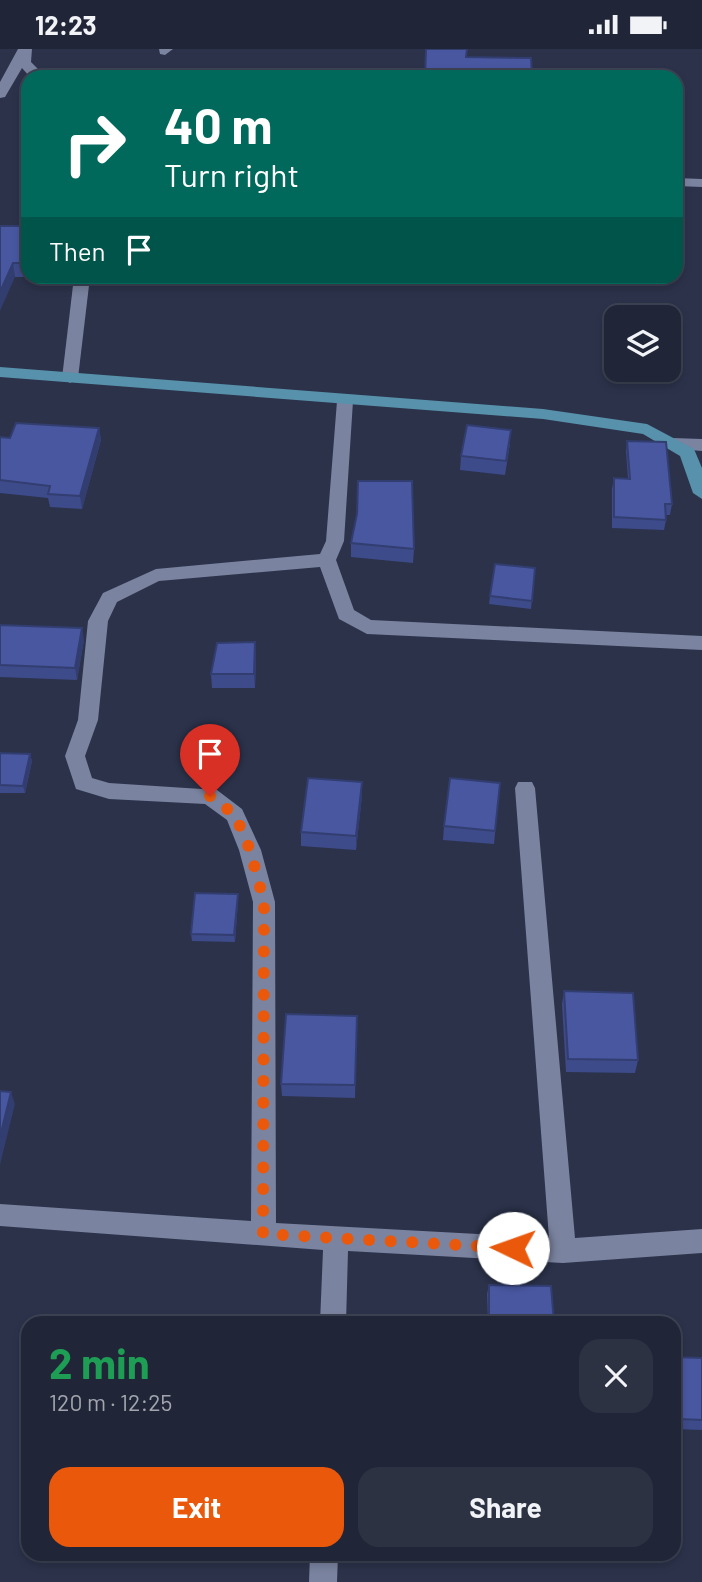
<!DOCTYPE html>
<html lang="en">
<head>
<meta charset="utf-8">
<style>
  :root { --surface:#202638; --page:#2d3243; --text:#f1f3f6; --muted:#a2a5ae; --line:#3d4353; --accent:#ea580c }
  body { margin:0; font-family:Barlow,sans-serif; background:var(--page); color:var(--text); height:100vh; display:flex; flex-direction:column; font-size:26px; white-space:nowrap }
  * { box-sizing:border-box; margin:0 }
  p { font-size:23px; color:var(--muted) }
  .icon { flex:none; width:38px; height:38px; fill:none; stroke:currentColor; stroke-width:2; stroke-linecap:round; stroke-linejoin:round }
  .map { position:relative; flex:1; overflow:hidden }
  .side { position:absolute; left:21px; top:1267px; width:660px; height:245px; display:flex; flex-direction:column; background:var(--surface); border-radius:21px; box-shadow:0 4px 10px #0003,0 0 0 2px var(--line) }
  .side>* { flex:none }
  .banner { position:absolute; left:21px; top:21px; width:662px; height:214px; border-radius:21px; box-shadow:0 4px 10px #0003,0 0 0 2px var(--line); background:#00695c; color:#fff; overflow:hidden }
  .fabs { position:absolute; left:604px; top:256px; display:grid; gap:14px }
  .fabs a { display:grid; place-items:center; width:77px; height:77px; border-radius:14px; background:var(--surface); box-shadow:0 4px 10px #0003,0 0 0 2px var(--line); font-size:35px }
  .pin { position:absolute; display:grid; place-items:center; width:60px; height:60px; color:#fff; margin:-72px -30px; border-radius:50% 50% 50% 0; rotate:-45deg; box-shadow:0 0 7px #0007 }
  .pin .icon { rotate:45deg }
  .me { position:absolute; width:77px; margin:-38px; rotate:273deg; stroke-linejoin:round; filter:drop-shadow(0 0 5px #0008) }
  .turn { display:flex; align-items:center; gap:24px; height:147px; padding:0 28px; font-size:32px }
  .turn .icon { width:91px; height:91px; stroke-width:2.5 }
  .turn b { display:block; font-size:49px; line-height:60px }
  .then { display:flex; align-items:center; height:66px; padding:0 28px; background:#0003; gap:14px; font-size:26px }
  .round { display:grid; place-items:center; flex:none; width:74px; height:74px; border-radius:21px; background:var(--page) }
  .overview { display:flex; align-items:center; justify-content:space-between; height:119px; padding:0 28px }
  h1 { font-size:42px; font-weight:700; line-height:52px; color:#1e9e55 }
  .button { display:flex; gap:14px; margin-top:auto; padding:14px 28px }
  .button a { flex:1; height:80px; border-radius:21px; background:var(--accent); color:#fff; font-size:28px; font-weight:700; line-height:80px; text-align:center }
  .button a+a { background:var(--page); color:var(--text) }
  .status { display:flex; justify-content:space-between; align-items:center; height:49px; padding:0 35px; background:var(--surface); direction:ltr }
  .status svg { height:19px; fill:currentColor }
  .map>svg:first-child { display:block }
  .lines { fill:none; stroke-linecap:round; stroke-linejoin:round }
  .minor { fill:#7a839f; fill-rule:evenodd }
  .major { fill:#5791ab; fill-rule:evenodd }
  .wall { fill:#3e4b8a }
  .shaded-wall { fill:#323d70 }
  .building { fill:#4857a0; stroke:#323d70; stroke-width:2 }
  .route { stroke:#ea580c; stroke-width:12; stroke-dasharray:0 21.6 }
</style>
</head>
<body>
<div class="status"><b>12:23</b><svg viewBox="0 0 49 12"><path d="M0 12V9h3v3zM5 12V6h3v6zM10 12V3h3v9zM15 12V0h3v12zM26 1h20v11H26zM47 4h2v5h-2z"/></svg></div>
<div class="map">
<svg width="702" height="1533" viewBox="0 0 702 1533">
  <rect width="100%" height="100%" fill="#2b324a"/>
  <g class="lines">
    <g class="minor">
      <path d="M 18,0 L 32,0 L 31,13 L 46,28 L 30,28 L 22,19 L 5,48 L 0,49 L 0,33 Z"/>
      <path d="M 159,0 L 173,0 L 165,6 L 160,5 Z"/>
      <path d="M 676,129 L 702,130 L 702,138 L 676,137 Z"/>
      <path d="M 74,228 L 90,228 L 78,329 L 70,334 L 62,329 Z"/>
      <path d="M 345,347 L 353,352 L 344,492 L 336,511 L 354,561 L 371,571 L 702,587 L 702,601 L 367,585 L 339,570 L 320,518 L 159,532 L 117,553 L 108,572 L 98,671 L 85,707 L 92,729 L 109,734 L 217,741 L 242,760 L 261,801 L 275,853 L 276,1174 L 549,1189 L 515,739 L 518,733 L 532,733 L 535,739 L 575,1189 L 702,1180 L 702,1204 L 563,1214 L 348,1202 L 346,1274 L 320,1274 L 323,1201 L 0,1177 L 0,1155 L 251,1172 L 253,853 L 239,801 L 227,771 L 205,755 L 109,750 L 76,740 L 65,707 L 78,671 L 88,572 L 103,544 L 156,520 L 320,505 L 326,492 L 337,352 Z"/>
      <path d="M 673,389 L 702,390 L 702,402 L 667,399 L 664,395 L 667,391 Z"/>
      <path d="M 310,1505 L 338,1505 L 337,1533 L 309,1533 Z"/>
    </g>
    <path class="major" d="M 0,318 L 543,360 L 647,375 L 694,400 L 702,419 L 702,450 L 693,444 L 680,407 L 643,385 L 543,370 L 0,328 Z"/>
  </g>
  <g class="wall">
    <path d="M 0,177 L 28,177 L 28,228 L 15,228 Z"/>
    <path d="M 99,379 L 101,391 L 82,460 L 50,458 L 48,449 L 0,444 L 0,388 L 10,389 Z"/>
    <path d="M 627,392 L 672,455 L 670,466 L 666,466 L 666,471 L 664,481 L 612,479 L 612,440 L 614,429 L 628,430 L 626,402 Z"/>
    <path d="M 510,395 L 505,426 L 460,421 L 461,407 Z"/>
    <path d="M 351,494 L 414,500 L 413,514 L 351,508 Z"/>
    <path d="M 535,519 L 531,560 L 489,555 L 490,547 Z"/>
    <path d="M 0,576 L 84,591 L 77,631 L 0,628 Z"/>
    <path d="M 255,593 L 256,607 L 255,639 L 212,639 L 211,625 Z"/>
    <path d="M 0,704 L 30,705 L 32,712 L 25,744 L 0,744 Z"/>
    <path d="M 500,734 L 494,795 L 443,791 L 444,777 Z"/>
    <path d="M 362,747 L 356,801 L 301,797 L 301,783 Z"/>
    <path d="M 238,845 L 238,852 L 235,893 L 192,892 L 191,885 Z"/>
    <path d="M 564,942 L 638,1011 L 635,1024 L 566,1023 L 562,955 Z"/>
    <path d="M 357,967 L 355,1049 L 282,1047 L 281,1035 Z"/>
    <path d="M 489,1236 L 554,1274 L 488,1274 L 487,1245 Z"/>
    <path d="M 674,1308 L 702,1309 L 702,1381 L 675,1380 L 674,1363 Z"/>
  </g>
  <g class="shaded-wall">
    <path d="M 28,204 L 28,228 L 25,214 Z"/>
    <path d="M 13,214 L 15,228 L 0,262 L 0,243 Z"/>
    <path d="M 99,379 L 101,391 L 82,460 L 80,447 Z"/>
    <path d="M 82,579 L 84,591 L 77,631 L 75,619 Z"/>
    <path d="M 255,593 L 256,607 L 255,639 L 254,625 Z"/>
    <path d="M 30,705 L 32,712 L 25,744 L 23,737 Z"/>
    <path d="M 362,733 L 362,747 L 356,801 L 356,787 Z"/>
    <path d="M 238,845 L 238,852 L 235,893 L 234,886 Z"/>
    <path d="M 11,1043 L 15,1055 L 0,1116 L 0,1088 Z"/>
  </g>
  <g class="building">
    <path d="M 426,0 L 467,0 L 466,8 L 531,9 L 532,28 L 425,28 Z"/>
    <path d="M 0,177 L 28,177 L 28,204 L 25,214 L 13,214 L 0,243 Z"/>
    <path d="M 16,374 L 99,379 L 80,447 L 48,445 L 50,437 L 0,431 L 0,388 L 10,389 Z"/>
    <path d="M 467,376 L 511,381 L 506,412 L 461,407 Z"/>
    <path d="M 627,392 L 666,393 L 672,455 L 665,455 L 666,471 L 614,468 L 614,429 L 630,430 Z"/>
    <path d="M 358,432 L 412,432 L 414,500 L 351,494 L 357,465 Z"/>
    <path d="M 495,515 L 535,519 L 532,552 L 490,547 Z"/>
    <path d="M 0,576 L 82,579 L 75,619 L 0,616 Z"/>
    <path d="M 255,593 L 254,625 L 211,625 L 217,594 Z"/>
    <path d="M 0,704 L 30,705 L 23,737 L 0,736 Z"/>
    <path d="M 308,729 L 362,733 L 356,787 L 301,783 Z"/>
    <path d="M 450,729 L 500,734 L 495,782 L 444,777 Z"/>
    <path d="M 195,844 L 238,845 L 234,886 L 191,885 Z"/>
    <path d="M 564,942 L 633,944 L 638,1011 L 568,1010 Z"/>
    <path d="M 286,965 L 357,967 L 355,1036 L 281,1035 Z"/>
    <path d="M 0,1042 L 11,1043 L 0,1088 Z"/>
    <path d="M 489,1236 L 551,1237 L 554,1274 L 489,1274 Z"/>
    <path d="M 674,1308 L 702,1309 L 702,1371 L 679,1370 Z"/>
  </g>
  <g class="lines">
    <path class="route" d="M 210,747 L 235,766 L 250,801 L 264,853 L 263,1185 L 513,1199"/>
  </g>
</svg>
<div class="fabs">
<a><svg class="icon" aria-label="layers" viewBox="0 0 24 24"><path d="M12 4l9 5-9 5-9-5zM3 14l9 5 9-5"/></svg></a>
</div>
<div class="pin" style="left:210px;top:747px;background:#d93025"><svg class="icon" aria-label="arrive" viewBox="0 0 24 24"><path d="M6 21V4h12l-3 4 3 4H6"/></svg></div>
<svg class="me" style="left:513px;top:1199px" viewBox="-20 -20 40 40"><circle r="19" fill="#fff"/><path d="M0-13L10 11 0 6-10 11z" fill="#ea580c"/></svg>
<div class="banner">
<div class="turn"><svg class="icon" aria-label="right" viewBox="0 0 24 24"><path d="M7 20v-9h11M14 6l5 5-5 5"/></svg><div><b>40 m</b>Turn right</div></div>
<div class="then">Then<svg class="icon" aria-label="arrive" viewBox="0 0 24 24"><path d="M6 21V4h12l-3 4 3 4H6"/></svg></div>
</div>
<section class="side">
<div class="overview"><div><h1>2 min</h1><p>120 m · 12:25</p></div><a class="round"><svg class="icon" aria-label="close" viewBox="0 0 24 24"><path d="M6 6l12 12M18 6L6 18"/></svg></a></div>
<div class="button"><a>Exit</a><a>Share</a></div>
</section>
</div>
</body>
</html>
